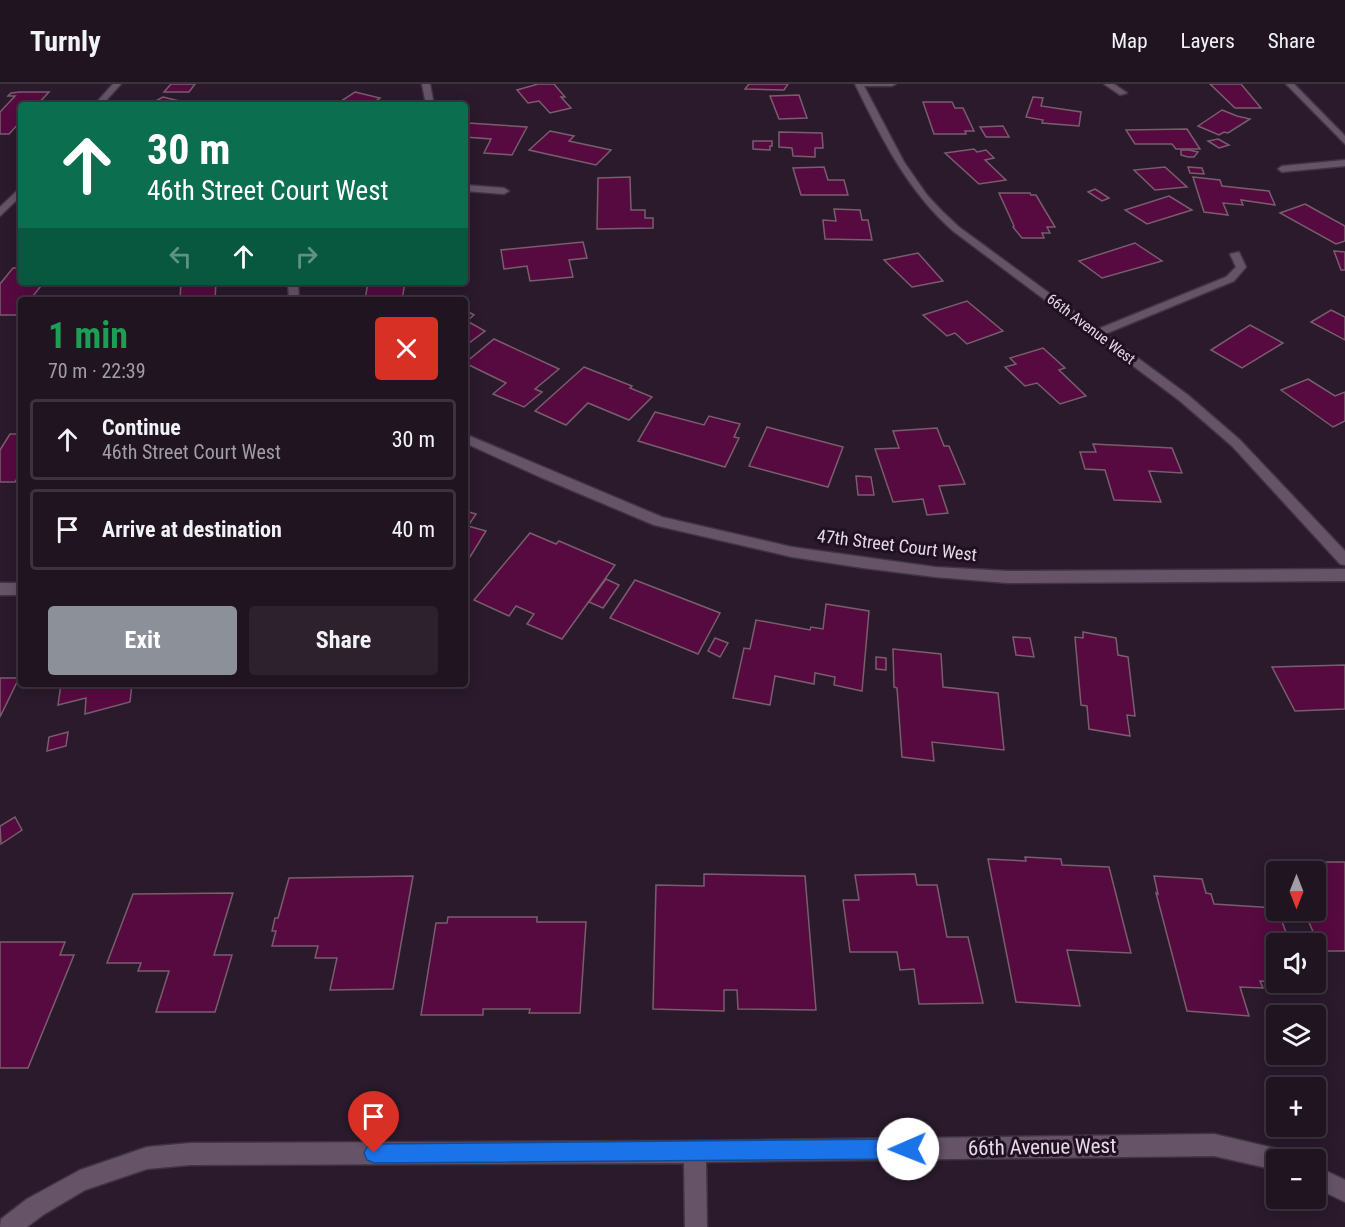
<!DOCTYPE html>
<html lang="en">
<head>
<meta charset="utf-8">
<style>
  :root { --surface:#201421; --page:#2d212e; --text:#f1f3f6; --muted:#a29ea5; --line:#3d333f; --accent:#8c9099 }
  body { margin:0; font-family:"Roboto Condensed",sans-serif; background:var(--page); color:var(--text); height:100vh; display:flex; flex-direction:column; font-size:22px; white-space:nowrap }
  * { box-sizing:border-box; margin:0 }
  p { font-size:20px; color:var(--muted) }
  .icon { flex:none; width:33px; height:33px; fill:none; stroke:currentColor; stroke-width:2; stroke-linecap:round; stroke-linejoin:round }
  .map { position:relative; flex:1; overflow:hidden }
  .sheet { position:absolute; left:18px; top:213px; width:450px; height:390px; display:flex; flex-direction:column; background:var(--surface); border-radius:6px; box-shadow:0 3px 15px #0003,0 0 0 2px var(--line) }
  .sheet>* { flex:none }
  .guide { position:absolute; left:18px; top:18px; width:450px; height:183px; border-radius:6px; box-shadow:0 3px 15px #0003,0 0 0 2px var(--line); background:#0b6e4f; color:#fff; overflow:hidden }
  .needle { width:39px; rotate:180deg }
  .fabs { position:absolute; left:1266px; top:777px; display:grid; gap:12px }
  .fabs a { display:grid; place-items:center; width:60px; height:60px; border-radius:6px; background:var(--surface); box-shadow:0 3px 15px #0003,0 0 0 2px var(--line); font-size:30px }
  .pin { position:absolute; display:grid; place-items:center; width:51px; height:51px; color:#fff; margin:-62px -26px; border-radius:50% 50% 50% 0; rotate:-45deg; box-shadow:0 0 6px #0007 }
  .pin .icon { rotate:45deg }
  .me { position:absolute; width:66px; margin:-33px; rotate:269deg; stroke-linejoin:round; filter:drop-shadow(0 0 4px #0008) }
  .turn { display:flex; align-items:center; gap:21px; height:126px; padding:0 30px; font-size:27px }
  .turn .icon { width:78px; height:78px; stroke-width:2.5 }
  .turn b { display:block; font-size:42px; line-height:51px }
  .lanes { display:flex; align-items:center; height:57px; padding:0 30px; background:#0003; justify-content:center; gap:30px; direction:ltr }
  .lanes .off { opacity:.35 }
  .round { display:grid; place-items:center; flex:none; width:63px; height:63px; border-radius:6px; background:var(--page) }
  .headline { display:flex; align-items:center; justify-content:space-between; height:102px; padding:0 30px }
  h1 { font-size:36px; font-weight:700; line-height:45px; color:#1e9e55 }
  .button { display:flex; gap:12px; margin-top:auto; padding:12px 30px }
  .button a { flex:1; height:69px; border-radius:6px; background:var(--accent); color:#fff; font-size:24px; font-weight:700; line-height:69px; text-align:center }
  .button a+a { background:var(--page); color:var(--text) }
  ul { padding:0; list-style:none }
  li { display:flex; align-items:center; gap:18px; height:81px; margin:0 12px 9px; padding:0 18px; border:3px solid var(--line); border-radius:6px }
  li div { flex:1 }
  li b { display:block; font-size:22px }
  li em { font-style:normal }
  header { display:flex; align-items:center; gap:36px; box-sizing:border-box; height:84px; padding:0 30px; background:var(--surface); border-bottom:2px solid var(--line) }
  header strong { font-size:28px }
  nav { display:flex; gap:33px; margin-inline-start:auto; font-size:21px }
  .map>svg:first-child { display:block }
  .building { fill:#570a40; stroke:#785e6c; stroke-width:1.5 }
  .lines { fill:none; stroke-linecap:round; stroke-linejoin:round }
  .minor-casing { stroke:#403442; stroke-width:3 }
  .minor { fill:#665368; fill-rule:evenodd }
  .route { fill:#1a73e8; stroke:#114b97; stroke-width:1.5 }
  .labels { text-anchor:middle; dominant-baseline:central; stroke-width:6; stroke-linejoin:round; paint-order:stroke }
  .far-street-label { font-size:15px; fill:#e4d9e5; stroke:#201022 }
  .street-label { font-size:18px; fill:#e4d9e5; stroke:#201022 }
  .near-street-label { font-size:21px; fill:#e4d9e5; stroke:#201022 }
</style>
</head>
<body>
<header>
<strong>Turnly</strong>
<nav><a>Map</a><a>Layers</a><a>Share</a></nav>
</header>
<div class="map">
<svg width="1345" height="1143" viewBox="0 0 1345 1143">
  <rect width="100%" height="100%" fill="#2a1a2c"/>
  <g class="building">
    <path d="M 171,0 L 195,0 L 189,8 L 164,8 Z"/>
    <path d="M 538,0 L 554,0 L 565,13 L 561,13 L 571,24 L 550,29 L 539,17 L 528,19 L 517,6 Z"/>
    <path d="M 749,0 L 788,0 L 784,6 L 745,5 Z"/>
    <path d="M 1210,0 L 1241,0 L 1261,24 L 1235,24 Z"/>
    <path d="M 20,8 L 49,8 L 37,21 L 21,21 L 21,37 L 9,50 L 0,50 L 0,28 L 15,12 L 8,12 L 11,9 Z"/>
    <path d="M 355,8 L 380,14 L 371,20 L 376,21 L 335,21 Z"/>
    <path d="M 799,11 L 807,34 L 779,35 L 770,12 Z"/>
    <path d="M 163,13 L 196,21 L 148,21 Z"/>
    <path d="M 1033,13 L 1043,14 L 1041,22 L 1081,28 L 1079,42 L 1042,39 L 1043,36 L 1026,33 Z"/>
    <path d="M 923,18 L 952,18 L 955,24 L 963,24 L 974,47 L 965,47 L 966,50 L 934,50 Z"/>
    <path d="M 1222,26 L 1237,32 L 1250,35 L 1228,49 L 1224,48 L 1219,51 L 1198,42 Z"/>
    <path d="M 468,39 L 527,43 L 512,71 L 484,69 L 491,55 L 465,53 L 465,43 Z"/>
    <path d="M 1003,42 L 1009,53 L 986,53 L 980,43 Z"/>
    <path d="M 1187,45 L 1200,65 L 1176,65 L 1172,60 L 1135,60 L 1126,46 Z"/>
    <path d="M 550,47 L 574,52 L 569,57 L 611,66 L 596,81 L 529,66 Z"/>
    <path d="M 779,48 L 822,49 L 823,64 L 815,64 L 815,73 L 793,72 L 792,64 L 779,63 Z"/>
    <path d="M 1218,55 L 1229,61 L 1219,64 L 1208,57 Z"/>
    <path d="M 753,57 L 772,57 L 772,62 L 770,62 L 770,66 L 753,65 Z"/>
    <path d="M 974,65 L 977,68 L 986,66 L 994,74 L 985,76 L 1006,96 L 979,100 L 945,69 Z"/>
    <path d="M 1181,66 L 1189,66 L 1198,68 L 1194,73 L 1188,73 L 1181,71 Z"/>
    <path d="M 824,83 L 828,96 L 844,96 L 848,111 L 801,111 L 793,84 Z"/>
    <path d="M 1165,83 L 1187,103 L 1155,106 L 1134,86 Z"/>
    <path d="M 1188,83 L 1202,84 L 1204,90 L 1190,89 Z"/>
    <path d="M 630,93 L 631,126 L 645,126 L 645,134 L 653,134 L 653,144 L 597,145 L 598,94 Z"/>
    <path d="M 1193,93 L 1220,96 L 1222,102 L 1269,107 L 1275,121 L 1241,116 L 1243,121 L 1223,119 L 1228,131 L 1204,128 Z"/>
    <path d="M 1095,105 L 1109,114 L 1102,117 L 1088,108 Z"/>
    <path d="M 999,109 L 1030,109 L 1031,111 L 1036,111 L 1055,143 L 1047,143 L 1050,149 L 1042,149 L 1044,154 L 1022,154 L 1013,143 L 1014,142 Z"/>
    <path d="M 1169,112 L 1192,126 L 1147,140 L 1125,126 Z"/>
    <path d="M 1305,120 L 1345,142 L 1345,157 L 1336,160 L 1280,129 Z"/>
    <path d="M 834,125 L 860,126 L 862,136 L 868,136 L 872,156 L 825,155 L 823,136 L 836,137 Z"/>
    <path d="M 583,158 L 587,174 L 569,176 L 573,193 L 530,197 L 527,182 L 504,185 L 501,166 Z"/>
    <path d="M 1135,159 L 1162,177 L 1102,194 L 1079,177 Z"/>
    <path d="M 1334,167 L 1345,168 L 1345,186 L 1341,186 Z"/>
    <path d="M 918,169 L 943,197 L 912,203 L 884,176 Z"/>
    <path d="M 13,184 L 21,184 L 21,198 L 44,198 L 30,216 L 21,216 L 21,227 L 18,231 L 0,231 L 0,200 Z"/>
    <path d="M 181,198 L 216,198 L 215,216 L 180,216 Z"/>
    <path d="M 368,198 L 405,198 L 402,216 L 365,216 Z"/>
    <path d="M 967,217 L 1003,247 L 967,260 L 955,249 L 947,252 L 923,231 Z"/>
    <path d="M 465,226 L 474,231 L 467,237 L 485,247 L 465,262 Z"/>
    <path d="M 1331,226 L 1345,233 L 1345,256 L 1311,238 Z"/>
    <path d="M 1250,241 L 1283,259 L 1242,284 L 1211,266 Z"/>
    <path d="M 494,255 L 559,285 L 535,305 L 542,308 L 524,323 L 493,310 L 506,299 L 465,279 Z"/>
    <path d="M 1043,264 L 1065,284 L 1059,286 L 1086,312 L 1060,320 L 1037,299 L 1025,302 L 1005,283 L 1016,280 L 1010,274 Z"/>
    <path d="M 584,283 L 632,302 L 630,304 L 652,313 L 629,336 L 588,319 L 566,341 L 535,327 Z"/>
    <path d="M 1308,295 L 1335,312 L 1345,308 L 1345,337 L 1333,343 L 1281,306 Z"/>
    <path d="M 655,328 L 704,341 L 709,332 L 740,340 L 734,353 L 739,354 L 725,383 L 638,357 Z"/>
    <path d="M 767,343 L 843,363 L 828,403 L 749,382 Z"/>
    <path d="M 937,344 L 944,362 L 949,362 L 965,400 L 939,402 L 948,429 L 927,431 L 923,415 L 893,418 L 875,365 L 899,364 L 893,347 Z"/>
    <path d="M 10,350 L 21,350 L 21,361 L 18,365 L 21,365 L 21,387 L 15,398 L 0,398 L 0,366 Z"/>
    <path d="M 1093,360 L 1172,364 L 1182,389 L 1149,387 L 1161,418 L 1114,416 L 1105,386 L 1085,385 L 1080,368 L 1096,368 Z"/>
    <path d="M 856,392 L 871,393 L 874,411 L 858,411 Z"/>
    <path d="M 465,427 L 476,430 L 468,442 L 486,447 L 465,481 Z"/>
    <path d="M 530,449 L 556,460 L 559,457 L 615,481 L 562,555 L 527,540 L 534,530 L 516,522 L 509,532 L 474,516 Z"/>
    <path d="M 606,495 L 619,501 L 603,524 L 589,518 Z"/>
    <path d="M 635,496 L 720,529 L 698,570 L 610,534 Z"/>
    <path d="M 826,520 L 869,527 L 862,607 L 834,601 L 835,593 L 815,589 L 814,600 L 775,592 L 770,621 L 733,614 L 744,564 L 750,565 L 756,536 L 810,546 L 811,543 L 823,545 Z"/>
    <path d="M 1083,548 L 1116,554 L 1118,571 L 1128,573 L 1135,632 L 1127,631 L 1130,652 L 1089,645 L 1087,622 L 1081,621 L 1075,553 L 1083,554 Z"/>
    <path d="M 1013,553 L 1030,554 L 1034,573 L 1016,571 Z"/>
    <path d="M 715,554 L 728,559 L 720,573 L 708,567 Z"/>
    <path d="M 893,565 L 941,570 L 943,603 L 998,609 L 1004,666 L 932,658 L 934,677 L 902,673 L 897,604 L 894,603 Z"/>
    <path d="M 876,573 L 886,574 L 886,586 L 876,585 Z"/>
    <path d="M 1345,581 L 1345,625 L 1295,627 L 1272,583 Z"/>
    <path d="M 0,594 L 19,594 L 0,633 Z"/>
    <path d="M 61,600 L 132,600 L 130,618 L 85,630 L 86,614 L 58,621 Z"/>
    <path d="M 68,648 L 66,662 L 47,667 L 49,653 Z"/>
    <path d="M 15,733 L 22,746 L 1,760 L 0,742 Z"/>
    <path d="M 1025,773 L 1061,775 L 1062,781 L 1109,783 L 1131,869 L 1067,866 L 1080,922 L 1016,918 L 988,775 L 1026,777 Z"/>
    <path d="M 1283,778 L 1345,778 L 1345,867 L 1321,867 L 1304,826 L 1316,826 L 1316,788 L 1287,788 Z"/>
    <path d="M 704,790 L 805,792 L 816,926 L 738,925 L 737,906 L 724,906 L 724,927 L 653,925 L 656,801 L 704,802 Z"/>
    <path d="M 915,790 L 917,801 L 937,801 L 947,853 L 968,853 L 983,919 L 919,920 L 914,885 L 900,886 L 897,868 L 850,868 L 843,816 L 859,816 L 855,791 Z"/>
    <path d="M 413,792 L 393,905 L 330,906 L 337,874 L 315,874 L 318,862 L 272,862 L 276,847 L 272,847 L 275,834 L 278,834 L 289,794 Z"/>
    <path d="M 1154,792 L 1202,795 L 1206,809 L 1211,810 L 1214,820 L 1276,824 L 1278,826 L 1290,860 L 1276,860 L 1276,898 L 1260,897 L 1263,904 L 1240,903 L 1249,932 L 1187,927 L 1156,809 L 1158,810 Z"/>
    <path d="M 233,809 L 214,871 L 232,871 L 215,928 L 156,928 L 169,887 L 138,887 L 141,879 L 107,879 L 133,810 Z"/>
    <path d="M 448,833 L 537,833 L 537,838 L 586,838 L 580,929 L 529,929 L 530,925 L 483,925 L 483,931 L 421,931 L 436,839 L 447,839 Z"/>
    <path d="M 0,858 L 65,858 L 60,871 L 74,871 L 28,984 L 0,984 Z"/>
  </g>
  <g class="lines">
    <g class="minor-casing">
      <g id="minor">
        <path d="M 113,0 L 121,0 L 102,21 L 94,21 Z"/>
        <path d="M 422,0 L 430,0 L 434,21 L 426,21 Z"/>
        <path d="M 855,0 L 896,0 L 892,2 L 864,2 L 904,78 L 927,111 L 942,127 L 959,143 L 1098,245 L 1226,193 L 1236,183 L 1230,170 L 1239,168 L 1246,183 L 1234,197 L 1105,250 L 1188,311 L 1240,356 L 1345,467 L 1345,481 L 1340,480 L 1232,362 L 1180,317 L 953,147 C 907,106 882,55 855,0 Z"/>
        <path d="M 1104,0 L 1114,0 L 1127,9 L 1120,11 Z"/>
        <path d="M 1286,0 L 1294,0 L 1345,52 L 1345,60 Z"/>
        <path d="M 1345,76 L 1345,82 L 1282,88 L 1278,85 L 1282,82 Z"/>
        <path d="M 465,101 L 504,104 L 509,107 L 504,110 L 465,107 Z"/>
        <path d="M 21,103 L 21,112 L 0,132 L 0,123 Z"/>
        <path d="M 288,198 L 298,198 L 299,216 L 289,216 Z"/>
        <path d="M 465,350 L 662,433 L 792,463 L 935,483 L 1008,487 L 1345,485 L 1345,497 L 1008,499 L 935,493 L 863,484 L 792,473 L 654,441 L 540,393 L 465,359 Z"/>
        <rect x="0" y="499" width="21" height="12"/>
        <path d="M 1214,1050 L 1278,1065 L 1286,1068 L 1288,1076 L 1276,1076 L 1276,1086 L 1214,1072 L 706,1078 L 707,1143 L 685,1143 L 684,1079 L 190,1081 L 147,1085 L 85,1106 L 43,1131 L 27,1143 L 0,1143 L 1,1135 L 27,1115 L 80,1086 L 147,1063 L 190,1059 L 695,1057 Z"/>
        <path d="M 1316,1082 L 1345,1096 L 1345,1118 L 1316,1104 Z"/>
      </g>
    </g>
    <use href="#minor" class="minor"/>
  </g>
  <path class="route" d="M 908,1055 L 914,1058 L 917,1065 L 914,1072 L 908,1075 L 374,1079 L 367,1076 L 364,1069 L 367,1063 L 374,1060 Z"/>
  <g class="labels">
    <g class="far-street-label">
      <text transform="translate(1091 245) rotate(37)">66th Avenue West</text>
    </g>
    <g class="street-label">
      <text transform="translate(897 461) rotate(7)">47th Street Court West</text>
    </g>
    <g class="near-street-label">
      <text transform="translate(1042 1063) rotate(-1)">66th Avenue West</text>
    </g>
  </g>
</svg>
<div class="fabs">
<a><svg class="needle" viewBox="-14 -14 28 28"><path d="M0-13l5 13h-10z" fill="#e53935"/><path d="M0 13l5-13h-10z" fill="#a29ea5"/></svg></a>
<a><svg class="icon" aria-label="sound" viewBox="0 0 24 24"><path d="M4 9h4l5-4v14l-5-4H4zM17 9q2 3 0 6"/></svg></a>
<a><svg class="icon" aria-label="layers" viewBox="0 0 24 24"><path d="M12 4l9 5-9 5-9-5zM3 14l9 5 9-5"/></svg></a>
<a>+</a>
<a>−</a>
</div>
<div class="pin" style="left:374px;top:1069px;background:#d93025"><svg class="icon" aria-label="arrive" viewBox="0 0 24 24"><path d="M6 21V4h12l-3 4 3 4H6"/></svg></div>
<svg class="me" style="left:908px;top:1065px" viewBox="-20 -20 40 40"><circle r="19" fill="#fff"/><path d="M0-13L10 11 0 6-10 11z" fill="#1a73e8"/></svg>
<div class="guide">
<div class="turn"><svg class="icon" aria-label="ahead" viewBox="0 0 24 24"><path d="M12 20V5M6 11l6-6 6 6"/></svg><div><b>30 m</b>46th Street Court West</div></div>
<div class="lanes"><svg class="icon off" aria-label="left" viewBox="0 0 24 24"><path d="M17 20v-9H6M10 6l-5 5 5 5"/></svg><svg class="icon" aria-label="ahead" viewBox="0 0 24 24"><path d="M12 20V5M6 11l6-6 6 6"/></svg><svg class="icon off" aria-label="right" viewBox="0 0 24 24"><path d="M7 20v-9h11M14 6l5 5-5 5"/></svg></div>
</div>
<section class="sheet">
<div class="headline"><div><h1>1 min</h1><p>70 m · 22:39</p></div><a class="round" style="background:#d93025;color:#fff"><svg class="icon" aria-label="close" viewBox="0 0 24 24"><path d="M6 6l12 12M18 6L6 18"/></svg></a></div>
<ul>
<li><svg class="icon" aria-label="ahead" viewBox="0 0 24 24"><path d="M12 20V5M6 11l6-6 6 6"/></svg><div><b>Continue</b><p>46th Street Court West</p></div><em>30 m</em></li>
<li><svg class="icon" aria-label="arrive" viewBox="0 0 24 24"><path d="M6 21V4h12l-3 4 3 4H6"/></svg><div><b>Arrive at destination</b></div><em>40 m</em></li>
</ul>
<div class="button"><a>Exit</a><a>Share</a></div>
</section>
</div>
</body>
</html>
